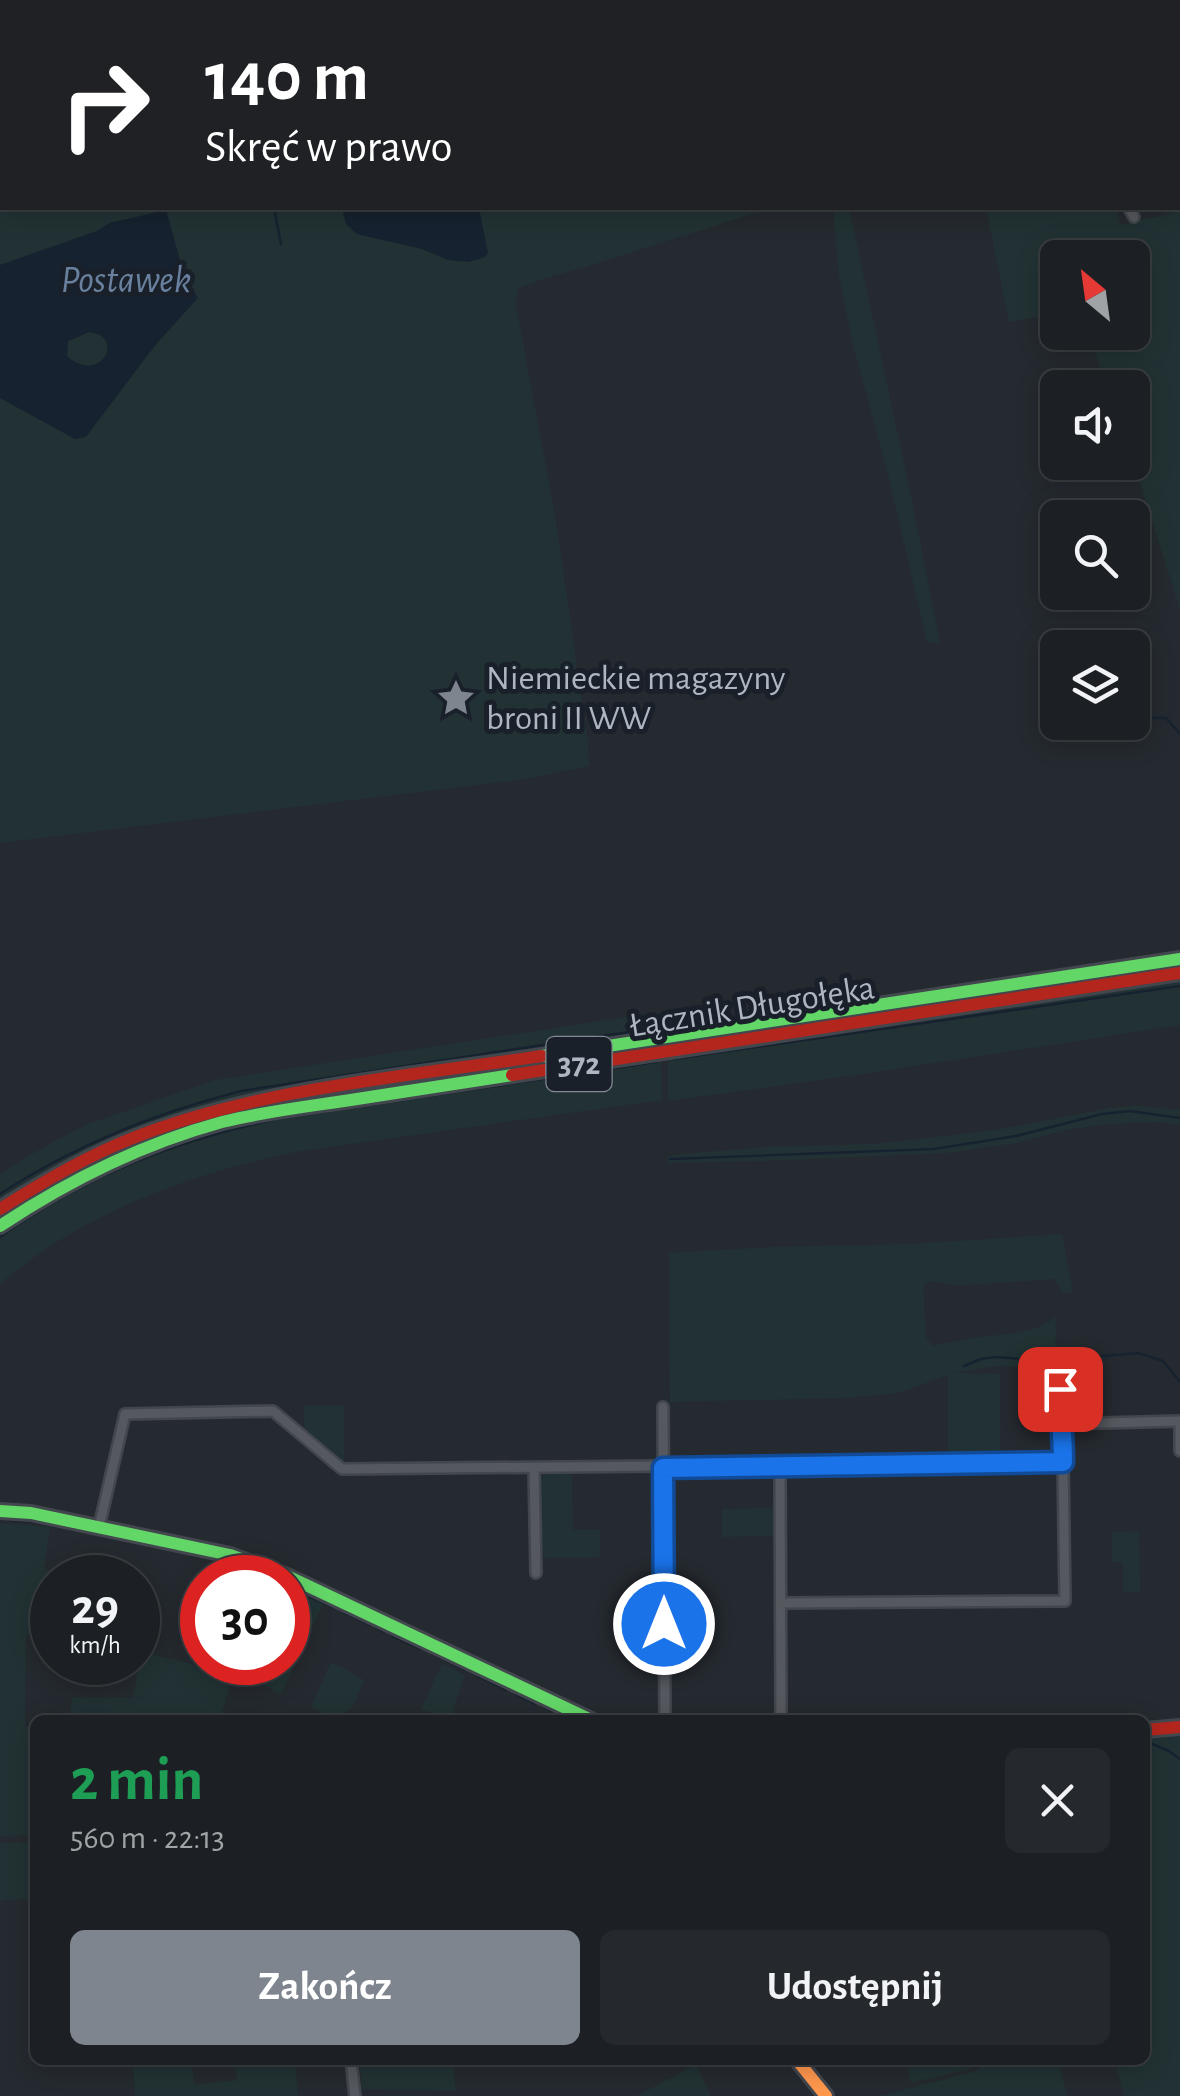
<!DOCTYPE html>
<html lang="pl">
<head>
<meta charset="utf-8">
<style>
  :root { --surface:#1c2024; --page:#25282c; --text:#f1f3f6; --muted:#a0a3a6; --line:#3a3e41; --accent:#7e858f }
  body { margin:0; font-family:"Alegreya Sans",sans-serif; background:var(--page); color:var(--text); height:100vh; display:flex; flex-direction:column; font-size:38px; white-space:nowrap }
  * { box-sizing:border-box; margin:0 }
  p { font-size:32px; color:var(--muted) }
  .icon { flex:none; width:55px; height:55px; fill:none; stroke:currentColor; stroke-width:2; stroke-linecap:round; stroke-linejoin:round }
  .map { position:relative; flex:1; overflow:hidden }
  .sheet { position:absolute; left:30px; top:1715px; width:1120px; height:350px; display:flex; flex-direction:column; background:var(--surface); border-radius:15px; box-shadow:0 5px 25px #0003,0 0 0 2px var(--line) }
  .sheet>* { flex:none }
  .guide { position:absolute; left:0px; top:0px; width:1180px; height:210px; box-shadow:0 5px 25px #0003,0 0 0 2px var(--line); background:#202124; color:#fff; overflow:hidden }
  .needle { width:65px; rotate:331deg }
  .fabs { position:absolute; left:1040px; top:240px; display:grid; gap:20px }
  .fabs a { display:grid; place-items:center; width:110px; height:110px; border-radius:15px; background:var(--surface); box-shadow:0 5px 25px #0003,0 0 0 2px var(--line); font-size:50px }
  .speed { position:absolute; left:30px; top:1555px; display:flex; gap:20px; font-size:50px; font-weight:700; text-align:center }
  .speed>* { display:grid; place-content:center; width:130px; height:130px; border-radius:50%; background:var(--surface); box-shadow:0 5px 25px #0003,0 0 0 2px var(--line); line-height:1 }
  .speed small { font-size:25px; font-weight:400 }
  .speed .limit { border:15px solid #d22; background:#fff; color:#111 }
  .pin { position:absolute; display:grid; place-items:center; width:85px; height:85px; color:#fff; margin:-42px; border-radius:20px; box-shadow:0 5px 15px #0006 }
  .me { position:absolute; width:110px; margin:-55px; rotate:0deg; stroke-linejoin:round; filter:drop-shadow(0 0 8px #0008) }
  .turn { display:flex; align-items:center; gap:35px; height:210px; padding:0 40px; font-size:45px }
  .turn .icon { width:130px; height:130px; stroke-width:2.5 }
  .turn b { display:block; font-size:70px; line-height:85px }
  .round { display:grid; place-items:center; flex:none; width:105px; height:105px; border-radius:15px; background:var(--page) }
  .headline { display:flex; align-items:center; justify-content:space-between; height:170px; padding:0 40px }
  h1 { font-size:60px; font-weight:700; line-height:75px; color:#1e9e55 }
  .primary-button { display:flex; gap:20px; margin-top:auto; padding:20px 40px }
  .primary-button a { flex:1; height:115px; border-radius:15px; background:var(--accent); color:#fff; font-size:40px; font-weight:700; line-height:115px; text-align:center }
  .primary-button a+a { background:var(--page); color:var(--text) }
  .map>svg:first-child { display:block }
  .green { fill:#223234 }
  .water { fill:#172230; fill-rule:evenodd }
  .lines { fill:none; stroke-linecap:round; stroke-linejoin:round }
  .stream { stroke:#172230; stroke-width:2.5 }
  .street-casing { stroke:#42464d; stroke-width:14 }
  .fast-casing { stroke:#42464d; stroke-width:18 }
  .slow-casing { stroke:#42464d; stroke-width:18 }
  .jam-casing { stroke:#42464d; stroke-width:18 }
  .street { stroke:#55585e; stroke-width:9 }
  .fast { stroke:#63d668; stroke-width:12 }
  .slow { stroke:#ff974d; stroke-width:12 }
  .jam { stroke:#b3261e; stroke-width:12 }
  .route-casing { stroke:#114b97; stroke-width:25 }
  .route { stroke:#1a73e8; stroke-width:18 }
  .labels { text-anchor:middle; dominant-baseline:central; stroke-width:10; stroke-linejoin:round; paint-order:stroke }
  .shield { fill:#192029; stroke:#818994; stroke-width:2.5 }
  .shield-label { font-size:32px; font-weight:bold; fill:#aeb6c2 }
  .poi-label { font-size:35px; fill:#aeb6c2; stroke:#192029; text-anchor:start }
  .street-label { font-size:35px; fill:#aeb6c2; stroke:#192029 }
  .water-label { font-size:38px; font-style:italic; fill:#69819e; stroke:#192029 }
</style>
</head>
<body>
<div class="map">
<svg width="1180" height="2096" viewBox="0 0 1180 2096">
  <rect width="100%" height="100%" fill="#252a30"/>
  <g class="green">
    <path d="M 0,0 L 338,0 L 334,2 L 2,2 L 2,208 L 342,208 L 346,224 L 357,234 L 422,249 L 448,260 L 478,260 L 485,257 L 488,253 L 479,208 L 771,208 L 582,268 L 549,277 L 517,289 L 518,296 L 515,300 L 556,521 L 588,742 L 589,766 L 526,779 L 0,843 L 0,398 L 75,439 L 197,298 L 183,271 L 166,211 L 110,223 L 97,231 L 0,265 Z"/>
    <path d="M 833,208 L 849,208 L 911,496 L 940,643 L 927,642 L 888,474 L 853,344 L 839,275 Z"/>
    <path d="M 986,208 L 1117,208 L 1120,225 L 1180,211 L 1180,609 L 1133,461 L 1132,388 L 1107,387 L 1088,333 L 1132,332 L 1132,258 L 1058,258 L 1057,313 L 1009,322 Z"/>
    <path d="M 89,332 C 127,336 101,387 67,356 L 68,342 Z"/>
    <path d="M 1180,980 L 1180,1025 L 870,1073 L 668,1101 L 668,1064 L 671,1057 Z"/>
    <path d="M 659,1012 L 662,1025 L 660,1031 C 569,1044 478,1057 387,1071 C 312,1083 236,1093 163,1118 C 105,1137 52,1168 0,1200 L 0,1174 L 42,1148 L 88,1124 L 215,1080 Z"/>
    <path d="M 657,1058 L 661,1063 L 662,1100 L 295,1152 C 188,1175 84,1212 0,1284 L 0,1234 C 83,1173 178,1136 279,1118 Z"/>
    <path d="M 1138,1106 L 1180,1110 L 1180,1125 L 1161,1122 L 1107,1124 L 1066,1130 L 1016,1143 L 946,1153 L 762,1161 L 667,1163 L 669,1156 L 681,1154 L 766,1147 L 874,1144 L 996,1130 L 1110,1108 Z"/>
    <path d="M 1062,1234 L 1073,1292 L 1063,1294 L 1054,1279 L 968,1285 L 952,1285 L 929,1281 L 923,1286 L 926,1338 L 933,1346 C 946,1343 959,1340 972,1338 C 1003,1333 1031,1337 1056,1317 L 1055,1367 L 996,1366 L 952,1373 L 1000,1374 L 1000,1456 L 948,1457 L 948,1375 L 898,1393 L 846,1398 L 670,1402 L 669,1253 L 771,1247 L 910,1244 Z"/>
    <path d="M 304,1405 L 344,1405 L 344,1465 L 304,1431 Z"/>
    <path d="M 572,1473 L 573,1530 L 600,1530 L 600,1557 L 545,1558 L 540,1547 L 540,1480 L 546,1474 Z"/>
    <path d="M 773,1508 L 773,1536 L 722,1537 L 722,1509 Z"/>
    <path d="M 0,1523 L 50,1527 L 44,1568 L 76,1577 L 52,1578 L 52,1637 L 26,1634 L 25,1726 L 35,1727 L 35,1835 L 0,1836 Z"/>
    <path d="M 1139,1531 L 1140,1592 L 1123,1592 L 1123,1562 L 1112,1562 L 1112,1532 Z"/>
    <path d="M 288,1590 L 323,1604 L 281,1694 L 256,1681 L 264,1663 L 288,1662 Z"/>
    <path d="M 141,1652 L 189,1663 L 230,1684 L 220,1720 L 69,1720 L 72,1697 L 133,1698 Z"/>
    <path d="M 331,1662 L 360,1677 L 364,1681 L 352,1708 L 334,1718 L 311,1707 Z"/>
    <path d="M 442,1664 L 465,1675 L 450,1719 L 421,1709 Z"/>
    <path d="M 1180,1731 L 1180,2096 L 1124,2096 L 1115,2060 L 1145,2060 L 1145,1733 Z"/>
    <path d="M 0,1843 L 35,1843 L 35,1898 L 0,1901 Z"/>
    <path d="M 133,2060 L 191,2060 L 194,2085 L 237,2080 L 235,2060 L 295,2060 L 298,2096 L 135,2096 Z"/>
    <path d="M 906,2060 L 976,2060 L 976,2061 L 973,2068 L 911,2083 Z"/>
    <path d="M 980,2060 L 1058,2060 L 1067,2096 L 879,2096 L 973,2072 L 979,2069 Z"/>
    <path d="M 360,2063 L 453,2065 L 456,2091 L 362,2089 Z"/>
    <path d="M 696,2065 L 711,2096 L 637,2096 L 640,2094 Z"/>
  </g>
  <g class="water">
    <path d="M 342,208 L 479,208 L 488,253 L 485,257 L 468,262 L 448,260 L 422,249 L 357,234 L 346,224 Z"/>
    <path d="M 166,210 L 183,271 L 198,298 L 156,344 L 86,437 L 75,439 L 0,398 L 0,265 L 97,231 L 110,223 ZM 89,332 C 127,336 100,386 67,356 L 68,341 Z"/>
  </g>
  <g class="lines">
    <g class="stream">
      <path d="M 238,0 L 238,2"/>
      <path d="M 274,208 L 281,244"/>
      <path d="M 1132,718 L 1166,718 L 1180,734"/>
      <path d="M 674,1059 L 1180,986"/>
      <path d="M 670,1159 L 934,1149 L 1016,1136 L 1102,1114 L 1130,1111 L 1180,1118"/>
      <path d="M 0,1194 C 77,1144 154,1114 241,1091 L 655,1028"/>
      <path d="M 0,1237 C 88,1175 178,1139 283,1118 L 656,1062"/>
      <path d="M 964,1366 L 981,1359 L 996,1357 L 1044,1361 L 1138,1353 L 1163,1361 L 1180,1382"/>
      <path d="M 10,1520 L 34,1522 L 95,1534"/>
      <path d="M 102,1535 L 199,1554"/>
      <path d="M 210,1556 L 266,1578"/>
      <path d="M 288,1586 L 333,1607"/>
      <path d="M 343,1612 L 370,1625"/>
      <path d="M 376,1628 L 384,1632"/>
      <path d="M 392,1636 L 421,1649"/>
      <path d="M 432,1654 L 465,1670"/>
      <path d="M 478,1676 L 506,1690"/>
      <path d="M 515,1694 L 535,1704"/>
      <path d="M 544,1707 L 551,1711"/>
      <path d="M 561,1715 L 572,1720"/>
      <path d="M 1145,1723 L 1175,1721"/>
      <path d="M 1145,1741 L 1169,1751 L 1180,1759"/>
    </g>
    <g class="street-casing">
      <g id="street">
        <path d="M 1178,78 L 1180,77"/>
        <path d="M 1129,208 L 1134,217"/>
        <path d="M 1060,1389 L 1061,1417 L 1063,1424"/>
        <path d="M 663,1407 L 665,1720"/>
        <path d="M 780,1465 L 781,1720"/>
        <path d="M 534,1469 L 536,1573"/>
        <path d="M 99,1527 L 125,1414 L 273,1411 L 342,1469 L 1063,1462 L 1063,1424 L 1180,1421 L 1180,1451"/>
        <path d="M 781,1603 L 1065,1601 L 1063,1462"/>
        <path d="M 351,2060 L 355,2096"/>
      </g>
    </g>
    <g class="fast-casing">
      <g id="fast">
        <path d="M 542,1056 L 1180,959"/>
        <path d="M 0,1226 C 69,1180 142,1144 222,1122 C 262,1112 303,1107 344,1101 C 400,1092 456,1084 512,1075"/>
        <path d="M 0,1511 L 31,1513 L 230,1555 L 287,1576 L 591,1720"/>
      </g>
    </g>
    <g class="slow-casing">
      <path id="slow" d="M 797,2060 L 826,2096"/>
    </g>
    <g class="jam-casing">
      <g id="jam">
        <path d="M 512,1075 L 1180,973"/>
        <path d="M 0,1209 C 41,1183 83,1158 128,1140 C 253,1089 408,1076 542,1056"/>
        <path d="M 1145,1730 L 1180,1727"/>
      </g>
    </g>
    <use href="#street" class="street"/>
    <use href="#fast" class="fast"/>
    <use href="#slow" class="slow"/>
    <use href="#jam" class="jam"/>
  </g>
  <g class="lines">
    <g class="route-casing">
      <path id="route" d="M 664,1624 L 663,1468 L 1063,1462 C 1063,1437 1060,1414 1060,1389"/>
    </g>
    <use href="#route" class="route"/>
  </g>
  <defs>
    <g id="sight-bare" transform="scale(3)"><path d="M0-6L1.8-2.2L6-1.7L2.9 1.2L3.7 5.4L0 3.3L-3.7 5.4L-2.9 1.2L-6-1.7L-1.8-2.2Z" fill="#7e858f" stroke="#192029" stroke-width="2.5" paint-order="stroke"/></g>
  </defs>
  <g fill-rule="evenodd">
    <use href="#sight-bare" x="456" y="698"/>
  </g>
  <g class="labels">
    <rect class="shield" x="546.5" y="1037" width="65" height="54" rx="8"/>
    <g class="shield-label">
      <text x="579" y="1064">372</text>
    </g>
    <g class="poi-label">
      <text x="486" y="678">Niemieckie magazyny<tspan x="486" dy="40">broni II WW</tspan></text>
    </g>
    <g class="street-label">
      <text transform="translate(752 1007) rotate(-9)">Łącznik Długołęka</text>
    </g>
    <g class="water-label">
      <text x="126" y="281">Postawek</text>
    </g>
  </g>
</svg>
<div class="fabs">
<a><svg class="needle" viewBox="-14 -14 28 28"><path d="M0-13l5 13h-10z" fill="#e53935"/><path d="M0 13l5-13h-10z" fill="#a0a3a6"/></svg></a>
<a><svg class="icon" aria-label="sound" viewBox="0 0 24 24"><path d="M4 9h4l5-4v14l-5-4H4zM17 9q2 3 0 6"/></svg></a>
<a><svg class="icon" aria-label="search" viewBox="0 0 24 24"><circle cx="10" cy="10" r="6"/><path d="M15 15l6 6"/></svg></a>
<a><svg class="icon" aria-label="layers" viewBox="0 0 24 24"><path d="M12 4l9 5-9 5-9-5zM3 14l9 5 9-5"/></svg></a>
</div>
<div class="speed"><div>29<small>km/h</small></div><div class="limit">30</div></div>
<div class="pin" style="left:1060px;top:1389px;background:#d93025"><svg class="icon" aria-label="arrive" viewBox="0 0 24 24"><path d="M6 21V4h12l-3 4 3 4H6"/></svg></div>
<svg class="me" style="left:664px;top:1624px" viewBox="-20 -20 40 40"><circle r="17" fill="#1a73e8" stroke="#fff" stroke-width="3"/><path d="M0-11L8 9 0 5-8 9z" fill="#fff"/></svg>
<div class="guide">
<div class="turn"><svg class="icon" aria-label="right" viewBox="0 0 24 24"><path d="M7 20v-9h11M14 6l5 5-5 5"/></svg><div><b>140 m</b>Skręć w prawo</div></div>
</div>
<section class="sheet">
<div class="headline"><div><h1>2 min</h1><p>560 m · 22:13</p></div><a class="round"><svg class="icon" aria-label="close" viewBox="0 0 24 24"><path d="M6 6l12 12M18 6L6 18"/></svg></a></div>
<div class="primary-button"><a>Zakończ</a><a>Udostępnij</a></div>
</section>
</div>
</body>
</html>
